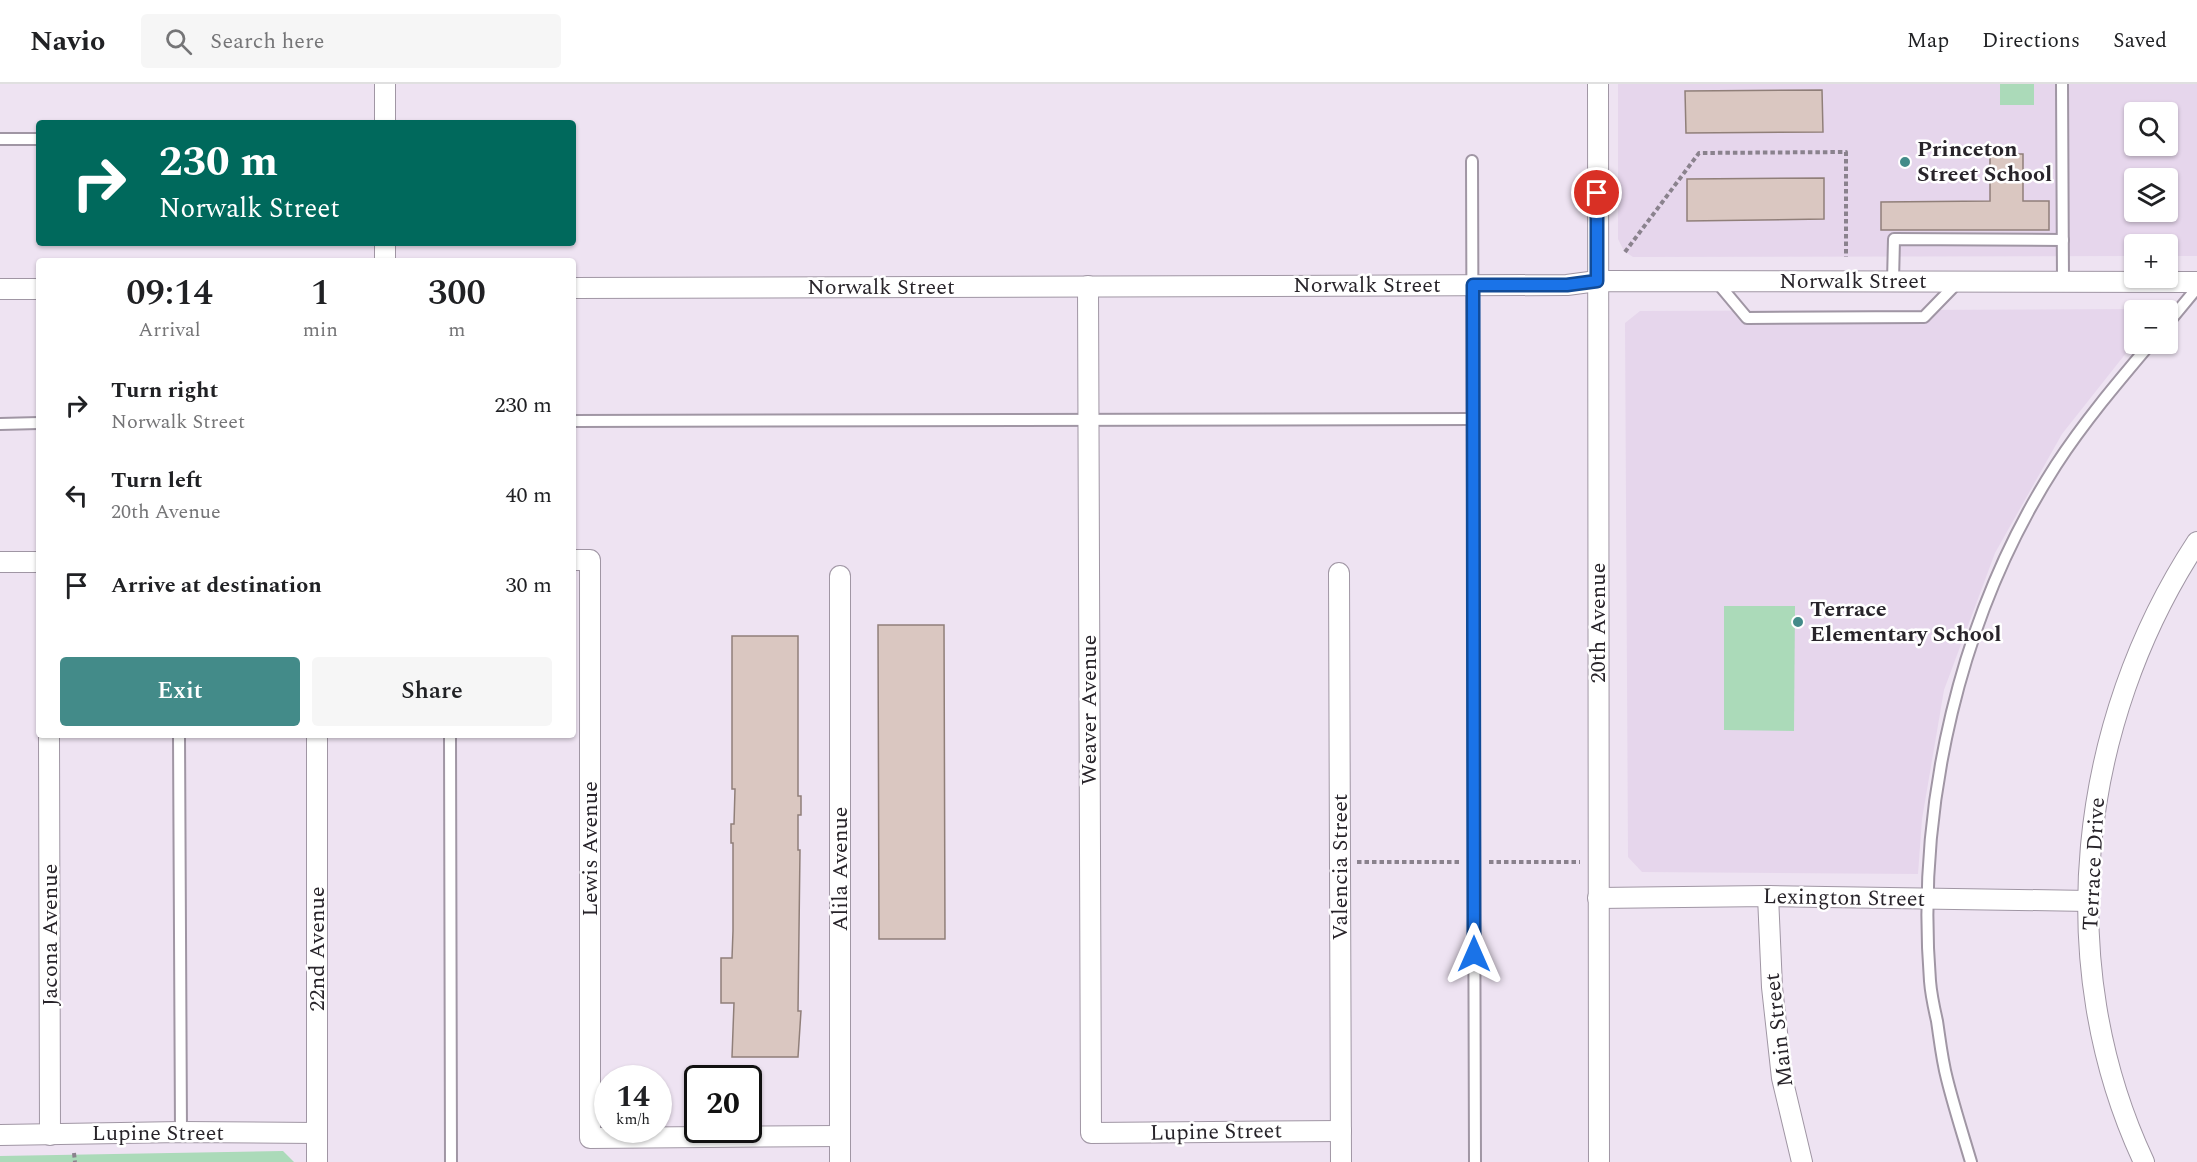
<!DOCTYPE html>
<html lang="en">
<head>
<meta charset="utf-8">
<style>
  :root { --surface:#fff; --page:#f6f6f6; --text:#202124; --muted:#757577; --line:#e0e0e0; --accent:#438b89 }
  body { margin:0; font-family:Spectral,serif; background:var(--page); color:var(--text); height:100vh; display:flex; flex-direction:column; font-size:22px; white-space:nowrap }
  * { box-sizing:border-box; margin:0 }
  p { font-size:20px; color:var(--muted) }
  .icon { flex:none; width:33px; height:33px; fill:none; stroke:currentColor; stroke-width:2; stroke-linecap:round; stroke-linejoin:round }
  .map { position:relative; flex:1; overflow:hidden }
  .details { position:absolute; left:36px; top:174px; width:540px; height:480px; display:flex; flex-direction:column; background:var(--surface); border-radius:6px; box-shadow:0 2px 4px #0004 }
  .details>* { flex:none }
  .top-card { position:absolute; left:36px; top:36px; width:540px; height:126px; border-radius:6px; box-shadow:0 2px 4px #0004; background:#00695c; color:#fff; overflow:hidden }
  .buttons { position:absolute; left:2124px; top:18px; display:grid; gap:12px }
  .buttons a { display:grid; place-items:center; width:54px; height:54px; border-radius:6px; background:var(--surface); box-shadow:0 2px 4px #0004; font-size:30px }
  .speed { position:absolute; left:594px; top:981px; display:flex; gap:12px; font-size:30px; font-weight:700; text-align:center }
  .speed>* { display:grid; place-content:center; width:78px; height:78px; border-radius:50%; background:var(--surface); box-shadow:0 2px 4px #0004; line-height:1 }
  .speed small { font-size:15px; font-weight:400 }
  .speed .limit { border:3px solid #111; border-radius:9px; background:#fff; color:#111 }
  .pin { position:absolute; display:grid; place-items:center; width:51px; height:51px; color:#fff; margin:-26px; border:3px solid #fff; border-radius:50%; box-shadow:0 2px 6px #0007 }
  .me { position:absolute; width:66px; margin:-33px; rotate:0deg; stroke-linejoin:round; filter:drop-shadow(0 0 4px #0008) }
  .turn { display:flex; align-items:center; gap:21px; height:126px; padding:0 24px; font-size:27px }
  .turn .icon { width:78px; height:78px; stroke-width:2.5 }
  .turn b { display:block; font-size:42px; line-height:51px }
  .eta { display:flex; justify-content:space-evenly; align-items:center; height:102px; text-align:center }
  .eta b { font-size:36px; font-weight:600; line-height:42px }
  .primary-button { display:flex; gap:12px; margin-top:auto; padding:12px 24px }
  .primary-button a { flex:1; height:69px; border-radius:6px; background:var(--accent); color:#fff; font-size:24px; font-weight:600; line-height:69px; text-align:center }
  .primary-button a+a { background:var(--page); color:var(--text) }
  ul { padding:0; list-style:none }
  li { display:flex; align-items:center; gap:18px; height:90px; padding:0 24px }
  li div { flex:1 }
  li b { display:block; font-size:22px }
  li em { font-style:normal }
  header { display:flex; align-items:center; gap:36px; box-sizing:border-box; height:84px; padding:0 30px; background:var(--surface); border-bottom:2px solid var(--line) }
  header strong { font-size:28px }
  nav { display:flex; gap:33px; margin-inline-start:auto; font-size:21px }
  .search { width:420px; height:54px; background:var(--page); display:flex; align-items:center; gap:15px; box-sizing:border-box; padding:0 21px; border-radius:6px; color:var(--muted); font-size:22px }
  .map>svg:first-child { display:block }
  .built { fill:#e6d6ec; fill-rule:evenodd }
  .green { fill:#abdab9 }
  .building { fill:#dac7c1; stroke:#907f79; stroke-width:1.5 }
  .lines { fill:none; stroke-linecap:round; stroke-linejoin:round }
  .lane-casing { stroke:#a096a4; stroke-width:14 }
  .street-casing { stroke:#a096a4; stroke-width:22 }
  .path { stroke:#8a828d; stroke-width:4; stroke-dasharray:4.5 3; stroke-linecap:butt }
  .lane { stroke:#fff; stroke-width:10 }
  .street { stroke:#fff; stroke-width:20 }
  .route-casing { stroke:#114b97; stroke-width:15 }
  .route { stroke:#1a73e8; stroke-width:10 }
  .poi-dot { fill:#438b89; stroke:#fff; stroke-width:2 }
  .labels { text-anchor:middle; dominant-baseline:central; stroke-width:5; stroke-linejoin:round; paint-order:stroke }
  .poi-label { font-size:22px; font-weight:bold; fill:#28242a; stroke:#fff; text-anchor:start }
  .street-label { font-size:22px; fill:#28242a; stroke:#fff }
</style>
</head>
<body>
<header>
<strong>Navio</strong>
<div class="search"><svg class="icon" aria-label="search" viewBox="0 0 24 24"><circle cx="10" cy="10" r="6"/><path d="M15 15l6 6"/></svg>Search here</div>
<nav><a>Map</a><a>Directions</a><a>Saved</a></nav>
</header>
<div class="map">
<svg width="2197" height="1078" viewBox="0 0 2197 1078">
  <rect width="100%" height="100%" fill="#eee3f2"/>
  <g class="built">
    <path d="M 1618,0 L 2197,0 L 2197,172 L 2168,172 L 2168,160 L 2134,160 L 2134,172 L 1633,173 L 1624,167 L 1618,155 ZM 2134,28 L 2168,28 L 2168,62 L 2134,62 ZM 2134,94 L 2168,94 L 2168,128 L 2134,128 Z"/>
    <path d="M 2137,225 L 2138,226 L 2134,226 L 2134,259 L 2062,350 L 1995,469 L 1944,606 L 1922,735 L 1918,790 L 1642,788 L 1628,773 L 1625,239 L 1640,227 Z"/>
  </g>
  <g class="green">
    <rect x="2000" y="0" width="34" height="21"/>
    <path d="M 1724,522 L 1795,522 L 1794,647 L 1724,646 Z"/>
    <path d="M 283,1067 L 294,1078 L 0,1078 L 0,1072 Z"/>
  </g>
  <g class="building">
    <path d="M 1822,6 L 1823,48 L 1686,49 L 1685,7 Z"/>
    <path d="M 1990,70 L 2023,70 L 2023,117 L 2049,117 L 2049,146 L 1881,146 L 1881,118 L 1990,117 Z"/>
    <path d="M 1824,94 L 1824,135 L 1687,137 L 1687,95 Z"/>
    <path d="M 878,541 L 944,541 L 945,855 L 879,855 Z"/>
    <path d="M 732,552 L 798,552 L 798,712 L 801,712 L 801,731 L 798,731 L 798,766 L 800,766 L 798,927 L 801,927 L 798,973 L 732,973 L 734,919 L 721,919 L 721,874 L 732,874 L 733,847 L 733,759 L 731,759 L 731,740 L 734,740 L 735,705 L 732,705 Z"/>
  </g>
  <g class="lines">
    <g class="lane-casing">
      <g id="lane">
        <path d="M 2062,0 L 2063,197"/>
        <path d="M 0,55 L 39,55"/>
        <path d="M 1472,77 L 1475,1078"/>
        <path d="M 1716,197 L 1747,234 L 1924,233 L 1959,197"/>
        <path d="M 1893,197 L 1894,155 L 2063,156"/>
        <path d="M 2168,239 L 2197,204"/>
        <path d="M 573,337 L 1473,335"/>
        <path d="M 0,340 L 39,339"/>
        <path d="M 179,651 L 181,1048"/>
        <path d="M 450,651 L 451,1078"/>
        <path d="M 1971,1078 C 1963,1051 1954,1023 1947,995 C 1942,976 1940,957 1937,937 C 1934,924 1931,910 1930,897 C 1916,721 1960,530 2056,381 C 2084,338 2117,299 2150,260"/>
      </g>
    </g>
    <g class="street-casing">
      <g id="street">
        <path d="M 385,0 L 385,39"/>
        <path d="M 1598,0 L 1599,1078"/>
        <path d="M 385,159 L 385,177"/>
        <path d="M 1088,202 L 1091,1049 L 1341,1047"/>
        <path d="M 573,204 L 1567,201 L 1597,197 L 2197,198"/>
        <path d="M 0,205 L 39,205"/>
        <path d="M 573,476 L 590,476 L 590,1054 L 840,1052"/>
        <path d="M 0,478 L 39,478"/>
        <path d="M 1339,489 L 1341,1078"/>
        <path d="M 840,492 L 840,1078"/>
        <path d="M 49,651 L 50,1051"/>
        <path d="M 1768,812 L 1772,903 L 1782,994 L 1802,1078"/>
        <path d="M 1598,814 L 1768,812 L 2089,817"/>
        <path d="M 0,1051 L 181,1048 L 317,1049"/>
        <path d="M 317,1078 L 317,651"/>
        <path d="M 2144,1078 C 2051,880 2078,639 2197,458"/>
      </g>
    </g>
    <g class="path">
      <path d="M 1625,168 L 1699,69 L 1846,68 L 1846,173"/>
      <path d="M 1357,778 L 1460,778"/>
      <path d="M 1489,778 L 1580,778"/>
      <path d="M 74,1069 L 75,1078"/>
    </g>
    <use href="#lane" class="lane"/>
    <use href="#street" class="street"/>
  </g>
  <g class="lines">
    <g class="route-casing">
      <path id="route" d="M 1474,870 L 1473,201 L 1567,201 L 1597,197 L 1597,109"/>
    </g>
    <use href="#route" class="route"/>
  </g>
  <g class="poi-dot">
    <circle cx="1905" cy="78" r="6"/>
    <circle cx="1798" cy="538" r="6"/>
  </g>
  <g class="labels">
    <g class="poi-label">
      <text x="1917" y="65">Princeton<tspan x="1917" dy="25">Street School</tspan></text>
      <text x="1810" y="525">Terrace<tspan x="1810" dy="25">Elementary School</tspan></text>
    </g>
    <g class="street-label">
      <text x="1853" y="197">Norwalk Street</text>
      <text x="1367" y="201">Norwalk Street</text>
      <text x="881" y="203">Norwalk Street</text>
      <text transform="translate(1598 539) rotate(-90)">20th Avenue</text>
      <text transform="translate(1089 626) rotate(-90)">Weaver Avenue</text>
      <text transform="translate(590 765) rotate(-90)">Lewis Avenue</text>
      <text transform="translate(2094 780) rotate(-87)">Terrace Drive</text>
      <text transform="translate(1340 783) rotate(-90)">Valencia Street</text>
      <text transform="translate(840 785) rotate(-90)">Alila Avenue</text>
      <text transform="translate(1844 814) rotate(1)">Lexington Street</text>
      <text transform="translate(50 851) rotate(-90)">Jacona Avenue</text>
      <text transform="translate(317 865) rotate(-90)">22nd Avenue</text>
      <text transform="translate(1779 946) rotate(-97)">Main Street</text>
      <text transform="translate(1216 1048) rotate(-1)">Lupine Street</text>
      <text x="158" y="1049">Lupine Street</text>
    </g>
  </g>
</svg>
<div class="buttons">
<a><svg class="icon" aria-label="search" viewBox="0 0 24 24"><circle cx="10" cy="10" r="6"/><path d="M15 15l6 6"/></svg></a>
<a><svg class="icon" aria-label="layers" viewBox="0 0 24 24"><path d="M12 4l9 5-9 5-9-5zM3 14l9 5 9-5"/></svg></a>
<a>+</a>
<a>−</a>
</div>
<div class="speed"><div>14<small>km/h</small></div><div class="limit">20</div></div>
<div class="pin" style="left:1597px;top:109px;background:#d93025"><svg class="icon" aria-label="arrive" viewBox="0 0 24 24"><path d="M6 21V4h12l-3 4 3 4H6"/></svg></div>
<svg class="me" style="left:1474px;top:870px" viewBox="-20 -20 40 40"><path d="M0-17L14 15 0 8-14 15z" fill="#1a73e8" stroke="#fff" stroke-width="4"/></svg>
<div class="top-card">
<div class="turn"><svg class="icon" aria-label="right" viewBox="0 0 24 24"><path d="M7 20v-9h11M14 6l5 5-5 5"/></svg><div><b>230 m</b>Norwalk Street</div></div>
</div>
<section class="details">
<div class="eta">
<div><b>09:14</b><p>Arrival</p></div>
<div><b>1</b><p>min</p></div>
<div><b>300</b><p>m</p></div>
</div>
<ul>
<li><svg class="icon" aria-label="right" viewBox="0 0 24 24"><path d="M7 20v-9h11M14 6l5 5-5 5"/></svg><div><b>Turn right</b><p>Norwalk Street</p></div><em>230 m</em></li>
<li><svg class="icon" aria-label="left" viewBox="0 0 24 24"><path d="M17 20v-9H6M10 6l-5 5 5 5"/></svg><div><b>Turn left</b><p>20th Avenue</p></div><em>40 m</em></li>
<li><svg class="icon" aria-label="arrive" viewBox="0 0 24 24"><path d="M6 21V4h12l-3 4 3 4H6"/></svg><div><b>Arrive at destination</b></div><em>30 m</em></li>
</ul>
<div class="primary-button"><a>Exit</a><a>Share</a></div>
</section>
</div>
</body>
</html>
